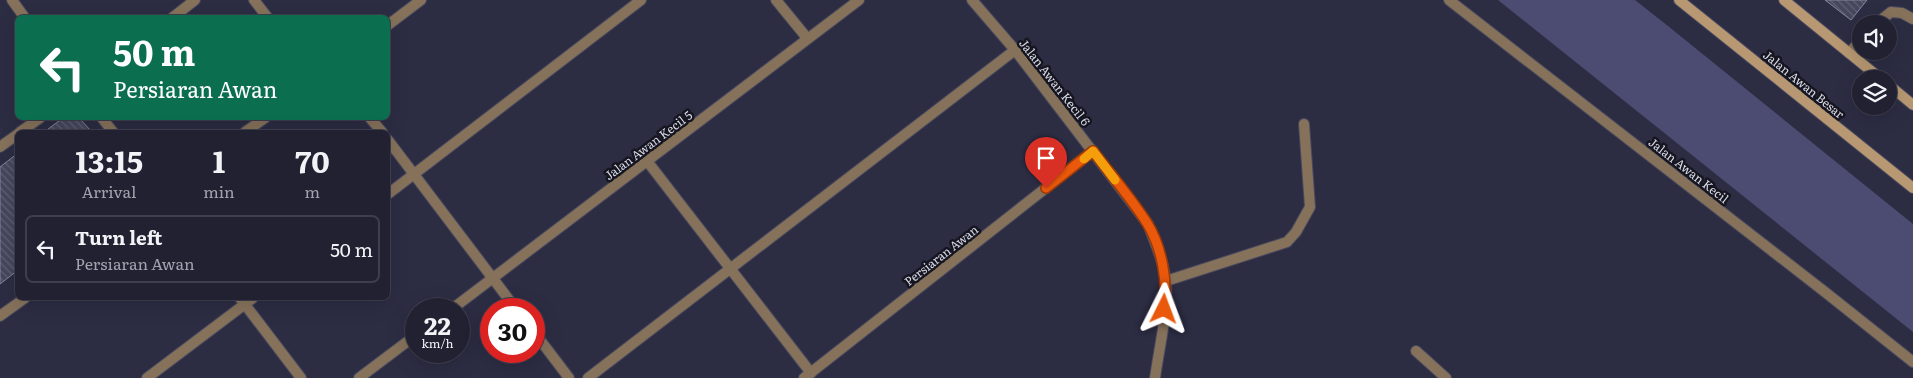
<!DOCTYPE html>
<html lang="en">
<head>
<meta charset="utf-8">
<style>
  :root { --surface:#212132; --page:#29293a; --text:#f1f3f6; --muted:#a2a3ac; --line:#3e3e4d }
  body { margin:0; font-family:Literata,serif; background:var(--page); color:var(--text); height:100vh; display:flex; flex-direction:column; font-size:19px; white-space:nowrap }
  * { box-sizing:border-box; margin:0 }
  p { font-size:16px; color:var(--muted) }
  .icon { flex:none; width:28px; height:28px; fill:none; stroke:currentColor; stroke-width:2; stroke-linecap:round; stroke-linejoin:round }
  .map { position:relative; flex:1; overflow:hidden }
  .panel { position:absolute; left:15px; top:130px; width:375px; height:170px; display:flex; flex-direction:column; background:var(--surface); border-radius:8px; box-shadow:0 5px 20px #0002,0 0 0 1px var(--line) }
  .panel>* { flex:none }
  .banner { position:absolute; left:15px; top:15px; width:375px; height:105px; border-radius:8px; box-shadow:0 5px 20px #0002,0 0 0 1px var(--line); background:#0b6e4f; color:#fff; overflow:hidden }
  .controls { position:absolute; left:1852px; top:15px; display:grid; gap:10px }
  .controls a { display:grid; place-items:center; width:45px; height:45px; border-radius:50%; background:var(--surface); box-shadow:0 5px 20px #0002,0 0 0 1px var(--line); font-size:25px }
  .speed { position:absolute; left:405px; top:298px; display:flex; gap:10px; font-size:25px; font-weight:700; text-align:center }
  .speed>* { display:grid; place-content:center; width:65px; height:65px; border-radius:50%; background:var(--surface); box-shadow:0 5px 20px #0002,0 0 0 1px var(--line); line-height:1 }
  .speed small { font-size:12px; font-weight:400 }
  .speed .limit { border:8px solid #d22; background:#fff; color:#111 }
  .pin { position:absolute; display:grid; place-items:center; width:42px; height:42px; color:#fff; margin:-51px -21px; border-radius:50% 50% 50% 0; rotate:-45deg; box-shadow:0 0 5px #0007 }
  .pin .icon { rotate:45deg }
  .me { position:absolute; width:55px; margin:-28px; rotate:3deg; stroke-linejoin:round; filter:drop-shadow(0 0 4px #0008) }
  .turn { display:flex; align-items:center; gap:18px; height:105px; padding:0 15px; font-size:22px }
  .turn .icon { width:65px; height:65px; stroke-width:2.5 }
  .turn b { display:block; font-size:35px; line-height:42px }
  .eta { display:flex; justify-content:space-evenly; align-items:center; height:85px; text-align:center }
  .eta b { font-size:30px; font-weight:700; line-height:35px }
  ul { padding:0; list-style:none }
  li { display:flex; align-items:center; gap:15px; height:68px; margin:0 10px 8px; padding:0 5px; border:2px solid var(--line); border-radius:8px }
  li div { flex:1 }
  li b { display:block; font-size:19px }
  li em { font-style:normal }
  .map>svg:first-child { display:block }
  .pitch { fill:#4c4c72 }
  .building { fill:url(#building-back-hatch); stroke:#8586a0 }
  .lines { fill:none; stroke-linecap:round; stroke-linejoin:round }
  .lane-casing { stroke:#48485e; stroke-width:12 }
  .street-casing { stroke:#48485e; stroke-width:12 }
  .secondary-casing { stroke:#48485e; stroke-width:12 }
  .lane { stroke:#86725b; stroke-width:10 }
  .street { stroke:#86725b; stroke-width:10 }
  .secondary { stroke:#b79872; stroke-width:10 }
  .route-casing { stroke:#983908; stroke-width:12 }
  .route { stroke:#ea580c; stroke-width:9 }
  .slow { stroke:#f59e0b; stroke-width:9 }
  .labels { text-anchor:middle; dominant-baseline:central; stroke-width:5; stroke-linejoin:round; paint-order:stroke }
  .street-label { font-size:12px; fill:#dadbe9; stroke:#161620 }
</style>
</head>
<body>
<div class="map">
<svg width="1913" height="378" viewBox="0 0 1913 378">
  <defs>
    <pattern id="building-back-hatch" width="6" height="6" patternUnits="userSpaceOnUse" patternTransform="scale(1.25)"><rect width="6" height="6" fill="#46465e"/><path d="M-1 5l2 2M0 0l6 6M5-1l2 2" fill="none" stroke="#606075"/></pattern>
  </defs>
  <rect width="100%" height="100%" fill="#2c2c43"/>
  <path class="pitch" d="M 1498,0 L 1635,0 L 1668,26 L 1913,224 L 1913,332 Z"/>
  <g class="building">
    <path d="M 1825,0 L 1867,0 L 1851,20 Z"/>
    <path d="M 63,118 L 79,118 L 92,132 L 44,132 Z"/>
    <path d="M 18,153 L 18,270 L 0,284 L 0,167 Z"/>
  </g>
  <g class="lines">
    <g class="lane-casing">
      <g id="lane">
        <path d="M 12,0 L 25,18"/>
        <path d="M 254,0 L 268,18"/>
        <path d="M 776,0 L 807,38"/>
        <path d="M 172,18 L 195,0"/>
        <path d="M 1876,24 L 1891,12 L 1902,13 L 1913,19"/>
        <path d="M 1849,53 L 1861,40"/>
        <path d="M 102,118 L 113,132"/>
        <path d="M 370,118 L 382,132"/>
        <path d="M 20,132 L 40,118"/>
        <path d="M 388,140 L 516,309"/>
        <path d="M 0,147 L 18,134"/>
        <path d="M 647,161 L 811,373"/>
        <path d="M 388,194 L 641,0"/>
        <path d="M 240,298 L 301,378"/>
        <path d="M 534,332 L 569,378"/>
        <path d="M 147,378 L 253,298"/>
        <path d="M 588,378 L 1015,50"/>
      </g>
    </g>
    <g class="street-casing">
      <g id="street">
        <path d="M 972,0 L 1015,50 L 1148,224 C 1155,243 1164,262 1166,283 C 1168,313 1159,348 1155,378"/>
        <path d="M 1449,0 L 1825,292 L 1913,362"/>
        <path d="M 388,25 L 421,0"/>
        <path d="M 245,132 L 265,118"/>
        <path d="M 1166,281 L 1287,242 L 1296,232 L 1310,207 L 1304,124"/>
        <path d="M 452,309 L 859,0"/>
        <path d="M 0,316 L 25,298"/>
        <path d="M 1416,351 L 1446,378"/>
        <path d="M 359,378 L 416,335"/>
        <path d="M 804,378 L 1093,151"/>
      </g>
    </g>
    <g class="secondary-casing">
      <g id="secondary">
        <path d="M 1679,0 L 1913,188"/>
        <path d="M 1784,0 L 1881,79"/>
        <path d="M 1889,85 L 1913,105"/>
      </g>
    </g>
    <use href="#lane" class="lane"/>
    <use href="#street" class="street"/>
    <use href="#secondary" class="secondary"/>
  </g>
  <g class="lines">
    <g class="route-casing">
      <path id="route" d="M 1046,188 L 1093,151 C 1111,175 1131,198 1147,223 C 1162,247 1168,282 1164,309"/>
    </g>
    <use href="#route" class="route"/>
    <path class="slow" d="M 1084,159 L 1093,151 L 1115,180"/>
  </g>
  <g class="labels">
    <g class="street-label">
      <text transform="translate(1055 82) rotate(52)">Jalan Awan Kecil 6</text>
      <text transform="translate(1804 84) rotate(39)">Jalan Awan Besar</text>
      <text transform="translate(648 145) rotate(-37)">Jalan Awan Kecil 5</text>
      <text transform="translate(1689 170) rotate(38)">Jalan Awan Kecil</text>
      <text transform="translate(941 255) rotate(-38)">Persiaran Awan</text>
    </g>
  </g>
</svg>
<div class="controls">
<a><svg class="icon" aria-label="sound" viewBox="0 0 24 24"><path d="M4 9h4l5-4v14l-5-4H4zM17 9q2 3 0 6"/></svg></a>
<a><svg class="icon" aria-label="layers" viewBox="0 0 24 24"><path d="M12 4l9 5-9 5-9-5zM3 14l9 5 9-5"/></svg></a>
</div>
<div class="speed"><div>22<small>km/h</small></div><div class="limit">30</div></div>
<div class="pin" style="left:1046px;top:188px;background:#d93025"><svg class="icon" aria-label="arrive" viewBox="0 0 24 24"><path d="M6 21V4h12l-3 4 3 4H6"/></svg></div>
<svg class="me" style="left:1164px;top:309px" viewBox="-20 -20 40 40"><path d="M0-17L14 15 0 8-14 15z" fill="#ea580c" stroke="#fff" stroke-width="4"/></svg>
<div class="banner">
<div class="turn"><svg class="icon" aria-label="left" viewBox="0 0 24 24"><path d="M17 20v-9H6M10 6l-5 5 5 5"/></svg><div><b>50 m</b>Persiaran Awan</div></div>
</div>
<section class="panel">
<div class="eta">
<div><b>13:15</b><p>Arrival</p></div>
<div><b>1</b><p>min</p></div>
<div><b>70</b><p>m</p></div>
</div>
<ul>
<li><svg class="icon" aria-label="left" viewBox="0 0 24 24"><path d="M17 20v-9H6M10 6l-5 5 5 5"/></svg><div><b>Turn left</b><p>Persiaran Awan</p></div><em>50 m</em></li>
</ul>
</section>
</div>
</body>
</html>
